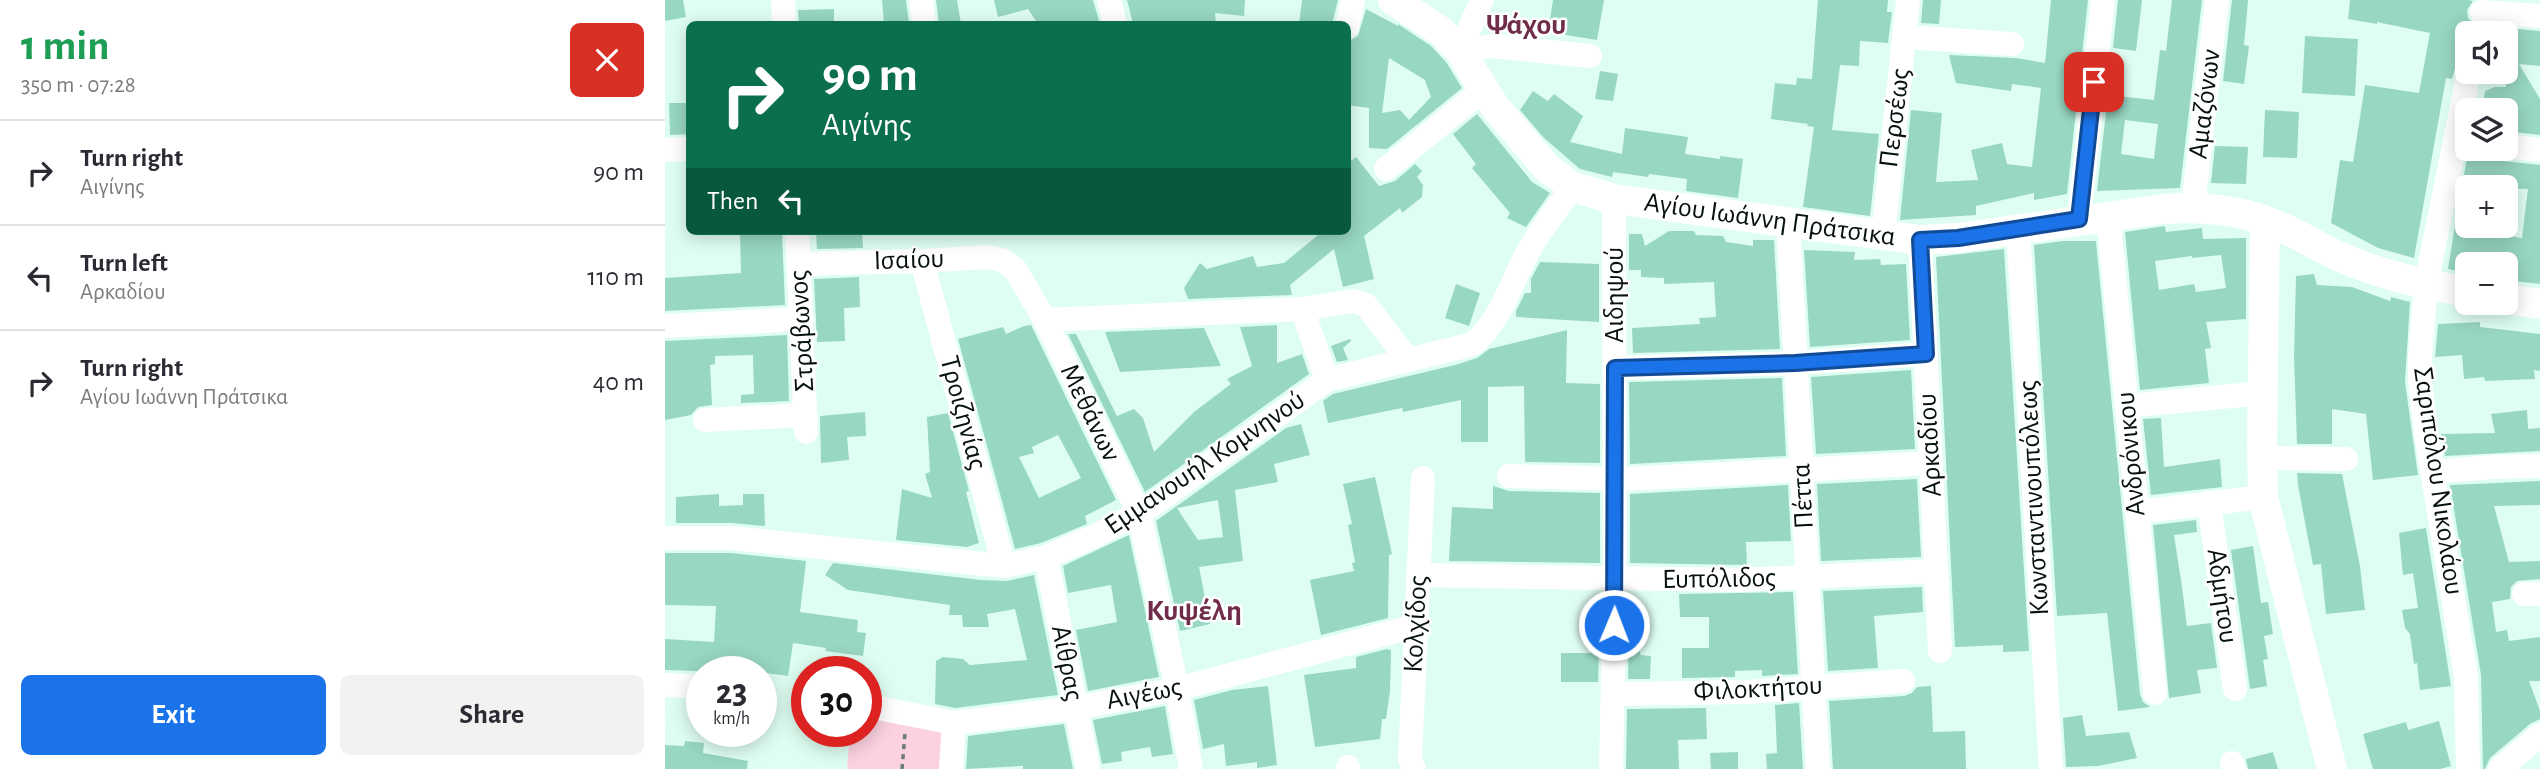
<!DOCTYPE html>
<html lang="en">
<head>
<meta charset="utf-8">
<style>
  :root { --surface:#fff; --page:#f2f2f3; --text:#2b2b33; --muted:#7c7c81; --line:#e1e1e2; --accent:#1a73e8 }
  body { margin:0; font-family:"Alegreya Sans",sans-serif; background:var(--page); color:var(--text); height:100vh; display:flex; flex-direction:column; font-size:26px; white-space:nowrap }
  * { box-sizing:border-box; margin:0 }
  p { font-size:23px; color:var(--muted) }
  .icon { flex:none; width:38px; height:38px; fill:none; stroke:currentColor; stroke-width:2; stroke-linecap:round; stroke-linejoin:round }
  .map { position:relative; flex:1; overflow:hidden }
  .panel { display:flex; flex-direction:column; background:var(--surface); width:665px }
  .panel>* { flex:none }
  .top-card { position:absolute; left:21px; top:21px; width:665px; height:214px; border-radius:10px; box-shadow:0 4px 18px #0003; background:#0b6e4f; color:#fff; overflow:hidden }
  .tools { position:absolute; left:1790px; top:21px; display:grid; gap:14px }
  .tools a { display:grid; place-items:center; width:63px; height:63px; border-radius:10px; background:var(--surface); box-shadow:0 4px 18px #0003; font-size:35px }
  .speed { position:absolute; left:21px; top:656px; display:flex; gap:14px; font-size:35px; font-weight:700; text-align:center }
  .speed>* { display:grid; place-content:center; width:91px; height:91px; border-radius:50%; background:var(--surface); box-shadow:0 4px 18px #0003; line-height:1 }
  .speed small { font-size:18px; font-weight:400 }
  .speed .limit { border:10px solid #d22; background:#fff; color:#111 }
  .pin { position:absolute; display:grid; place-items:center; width:60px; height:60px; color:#fff; margin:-30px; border-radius:14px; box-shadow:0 4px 10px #0006 }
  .me { position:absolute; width:77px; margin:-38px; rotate:1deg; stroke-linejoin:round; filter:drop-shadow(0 0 5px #0008) }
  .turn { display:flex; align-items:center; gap:24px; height:147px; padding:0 21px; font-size:32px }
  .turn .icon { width:91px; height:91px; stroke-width:2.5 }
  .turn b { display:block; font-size:49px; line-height:60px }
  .then { display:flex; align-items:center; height:66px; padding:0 21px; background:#0003; gap:14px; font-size:26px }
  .round { display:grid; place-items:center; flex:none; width:74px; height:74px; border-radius:10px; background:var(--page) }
  .summary { display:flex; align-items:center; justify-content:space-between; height:119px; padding:0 21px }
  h1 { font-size:42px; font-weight:700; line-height:52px; color:#1e9e55 }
  .cta { display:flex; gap:14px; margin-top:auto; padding:14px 21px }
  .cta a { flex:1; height:80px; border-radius:10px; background:var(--accent); color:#fff; font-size:28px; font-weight:700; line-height:80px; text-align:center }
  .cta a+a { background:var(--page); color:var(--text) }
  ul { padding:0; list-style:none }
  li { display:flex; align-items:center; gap:21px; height:105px; padding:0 21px; border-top:2px solid var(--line) }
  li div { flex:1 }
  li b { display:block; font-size:26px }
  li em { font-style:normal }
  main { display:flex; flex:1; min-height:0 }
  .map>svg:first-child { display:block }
  .green { fill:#fcd2e0 }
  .building { fill:#98d7c1; fill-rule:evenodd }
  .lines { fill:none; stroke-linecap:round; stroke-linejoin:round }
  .path { stroke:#6a7d76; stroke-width:3.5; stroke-dasharray:5 5; stroke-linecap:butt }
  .minor { stroke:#fff; stroke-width:24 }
  .major { stroke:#fff; stroke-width:30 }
  .route-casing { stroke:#114b97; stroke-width:18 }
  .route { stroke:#1a73e8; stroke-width:12 }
  .labels { text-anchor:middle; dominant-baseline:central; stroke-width:5; stroke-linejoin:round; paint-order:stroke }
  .street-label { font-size:28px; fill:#07110e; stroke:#fff }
  .neighbourhood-label { font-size:30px; font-weight:bold; fill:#702d4a; stroke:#fff }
</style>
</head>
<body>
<main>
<section class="panel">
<div class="summary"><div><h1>1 min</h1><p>350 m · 07:28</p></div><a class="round" style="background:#d93025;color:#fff"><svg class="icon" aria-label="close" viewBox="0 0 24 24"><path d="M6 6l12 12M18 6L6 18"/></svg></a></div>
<ul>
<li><svg class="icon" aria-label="right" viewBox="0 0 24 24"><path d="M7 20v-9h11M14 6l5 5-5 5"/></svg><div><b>Turn right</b><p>Αιγίνης</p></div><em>90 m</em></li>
<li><svg class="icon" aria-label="left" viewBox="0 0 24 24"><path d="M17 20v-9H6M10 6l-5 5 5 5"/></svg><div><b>Turn left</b><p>Αρκαδίου</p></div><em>110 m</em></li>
<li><svg class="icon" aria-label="right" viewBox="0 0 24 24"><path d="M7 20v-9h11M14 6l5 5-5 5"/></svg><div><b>Turn right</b><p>Αγίου Ιωάννη Πράτσικα</p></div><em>40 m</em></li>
</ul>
<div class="cta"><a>Exit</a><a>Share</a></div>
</section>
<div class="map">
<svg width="1875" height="769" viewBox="0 0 1875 769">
  <rect width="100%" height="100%" fill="#dffef2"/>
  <path class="green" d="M 201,708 L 283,727 L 281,769 L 182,769 L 185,732 L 201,732 Z"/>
  <g class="building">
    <path d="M 0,0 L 18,0 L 21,17 L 0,21 Z"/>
    <path d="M 217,0 L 241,0 L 244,24 L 219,24 Z"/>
    <path d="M 271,0 L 292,0 L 296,24 L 274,24 Z"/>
    <path d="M 329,0 L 428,0 L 435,24 L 373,24 L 363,9 L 333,17 Z"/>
    <path d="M 462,0 L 580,0 L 579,16 L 550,13 L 551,24 L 468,24 Z"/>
    <path d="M 637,0 L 673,0 L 667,24 L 634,24 Z"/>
    <path d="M 888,0 L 939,0 L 932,40 L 883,32 Z"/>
    <path d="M 1153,0 L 1223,0 L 1222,12 L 1227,12 L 1223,43 L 1195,41 L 1194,66 L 1175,65 L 1167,130 L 1214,134 L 1205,216 L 1138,207 L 1149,127 L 1142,126 L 1143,124 L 1106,119 L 1110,83 L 1131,85 L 1132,78 L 1147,79 Z"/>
    <path d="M 1258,0 L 1276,0 L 1274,24 L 1256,23 Z"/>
    <path d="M 1386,0 L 1423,0 L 1402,194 L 1369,200 L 1369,193 L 1311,206 L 1311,215 L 1235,220 L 1246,110 L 1277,113 L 1271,182 L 1313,180 L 1306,150 L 1337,143 L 1342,164 L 1367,167 L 1376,88 L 1347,84 L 1346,91 L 1291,83 L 1284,55 L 1351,58 L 1380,63 Z"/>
    <path d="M 1453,0 L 1477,0 L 1471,51 L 1448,48 Z"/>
    <path d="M 1507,0 L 1537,0 L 1515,188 L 1432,191 L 1443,95 L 1489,100 L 1495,50 L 1501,51 ZM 1460,120 L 1493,124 L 1489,159 L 1456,154 Z"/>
    <path d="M 1567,0 L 1583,0 L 1579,45 L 1584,46 L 1579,84 L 1558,81 Z"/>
    <path d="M 1685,0 L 1804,0 L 1808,1 L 1802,10 L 1803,18 L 1809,25 L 1875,31 L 1875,66 L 1854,64 L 1875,99 L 1875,135 L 1841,131 L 1841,110 L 1817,110 L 1820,91 L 1830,87 L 1841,87 L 1841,33 L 1802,33 L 1797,59 L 1790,68 L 1787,79 L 1781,78 L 1749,258 L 1713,248 L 1666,223 L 1675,160 L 1688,162 L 1700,85 L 1754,93 L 1765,33 L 1712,22 L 1712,24 L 1683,19 Z"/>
    <path d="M 169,9 L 169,24 L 134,24 L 133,10 Z"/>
    <path d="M 701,9 L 733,26 L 733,24 L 766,46 L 781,62 L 797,88 L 722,149 L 704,148 L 704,108 L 682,105 L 684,41 L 693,36 ZM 724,58 L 760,80 L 766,97 L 744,120 L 735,110 L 717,113 Z"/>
    <path d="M 1640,36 L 1693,39 L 1690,96 L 1637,93 Z"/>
    <path d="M 935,71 L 953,74 L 948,101 L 930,99 Z"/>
    <path d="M 868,91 L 883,101 L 889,94 L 918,116 L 905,142 L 957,154 L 960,128 L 1023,137 L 1020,154 L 1055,159 L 1055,156 L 1078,159 L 1073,198 L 1021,191 L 1022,179 L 984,174 L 983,177 L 948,172 L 947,177 L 915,169 L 879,138 L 855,110 Z"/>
    <path d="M 4,103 L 24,103 L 24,134 L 5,135 Z"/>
    <path d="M 1600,110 L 1634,112 L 1632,158 L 1598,157 Z"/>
    <path d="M 812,114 L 867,182 L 885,193 L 861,227 L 842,218 L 845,213 L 807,168 L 811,164 L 788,134 Z"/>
    <path d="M 1550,146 L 1583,147 L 1581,184 L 1546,183 Z"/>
    <path d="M 1803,151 L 1828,153 L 1839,161 L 1875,165 L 1875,284 L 1841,280 L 1841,264 L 1802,264 L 1802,273 L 1783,269 L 1795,193 L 1802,193 L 1802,226 L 1819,226 L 1818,232 L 1857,238 L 1863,189 L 1797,187 Z"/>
    <path d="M 691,157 L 714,186 L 730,181 L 750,164 L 757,171 L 752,177 L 758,185 L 757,197 L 737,213 L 735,208 L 699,236 L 709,279 L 678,287 L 669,249 L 625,285 L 627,295 L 523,299 L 519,288 L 535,263 L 542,269 L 588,256 L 592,267 L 619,263 L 658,231 L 682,231 L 682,164 Z"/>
    <path d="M 1500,226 L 1501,232 L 1537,228 L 1538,239 L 1581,238 L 1581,319 L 1541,322 L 1546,348 L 1540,349 L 1544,383 L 1475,390 L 1460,232 ZM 1556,255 L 1561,288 L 1531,292 L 1529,284 L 1494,290 L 1490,261 L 1527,256 L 1527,258 Z"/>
    <path d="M 151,231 L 197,231 L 198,248 L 152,249 Z"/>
    <path d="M 1004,231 L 1029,231 L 1031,235 L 1058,236 L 1061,242 L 1088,246 L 1088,240 L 1109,240 L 1115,349 L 968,353 L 967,328 L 1035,324 L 1034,318 L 1051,317 L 1049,282 L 999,284 L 999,278 L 976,277 L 976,270 L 964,270 L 964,234 L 977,234 L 980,246 Z"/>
    <path d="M 75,233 L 117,233 L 120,305 L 0,311 L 0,278 L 76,273 Z"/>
    <path d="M 1398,241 L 1431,241 L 1475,694 L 1478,702 L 1485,707 L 1453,711 L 1442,613 L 1392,616 L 1369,245 Z"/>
    <path d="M 1339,249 L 1364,651 L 1338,652 L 1338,645 L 1290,647 L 1271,257 Z"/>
    <path d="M 1139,250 L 1190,252 L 1189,260 L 1215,259 L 1216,265 L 1241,264 L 1245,340 L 1145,347 Z"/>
    <path d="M 875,262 L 934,264 L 934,322 L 851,317 L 851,311 L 860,293 L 866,293 L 866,279 Z"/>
    <path d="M 1649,274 L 1652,285 L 1687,287 L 1725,301 L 1726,297 L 1745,302 L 1740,382 L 1753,475 L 1708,480 L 1701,414 L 1667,409 L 1667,444 L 1632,444 L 1629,357 L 1631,276 Z"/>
    <path d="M 194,277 L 195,307 L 179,308 L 180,341 L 152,342 L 149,279 Z"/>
    <path d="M 791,284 L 815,293 L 804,326 L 780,318 Z"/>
    <path d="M 1815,322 L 1815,327 L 1875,334 L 1875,371 L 1869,370 L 1870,379 L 1820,381 L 1819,377 L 1799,379 L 1797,355 L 1770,357 L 1773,324 Z"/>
    <path d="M 366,325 L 451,500 L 420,516 L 422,524 L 376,543 L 350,549 L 293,339 L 338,327 L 341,334 L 359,326 ZM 393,435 L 416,478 L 374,498 L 354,457 L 369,453 L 367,447 Z"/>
    <path d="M 612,325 L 612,363 L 637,354 L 644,374 L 480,492 L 403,334 L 411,334 L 452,416 L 469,409 L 478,418 L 489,452 L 529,412 L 566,384 L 562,379 L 587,366 L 575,327 Z"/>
    <path d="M 539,328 L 556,366 L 455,372 L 440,332 Z"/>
    <path d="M 902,330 L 901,383 L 935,384 L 935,463 L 860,462 L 859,386 L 823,387 L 823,442 L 796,442 L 796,400 L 738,412 L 737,408 L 663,423 L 658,401 L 668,394 L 790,365 L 812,358 L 824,349 Z"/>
    <path d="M 122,335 L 124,401 L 76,403 L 76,395 L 89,394 L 88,355 L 50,356 L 50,364 L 45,365 L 47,405 L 33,407 L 26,415 L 0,420 L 0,341 Z"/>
    <path d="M 685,339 L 686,341 L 678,348 L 683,360 L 672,362 L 666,346 Z"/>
    <path d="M 1246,370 L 1250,449 L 1151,454 L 1146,377 Z"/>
    <path d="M 1117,378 L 1121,456 L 965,464 L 964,382 Z"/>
    <path d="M 1862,410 L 1863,429 L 1875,428 L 1875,451 L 1780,456 L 1776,434 L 1830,433 L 1826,414 Z"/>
    <path d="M 200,412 L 201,436 L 182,437 L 184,460 L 156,463 L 155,416 Z"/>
    <path d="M 283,413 L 304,491 L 301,492 L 314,543 L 302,547 L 231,540 L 237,489 L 267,498 L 260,474 L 265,472 L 262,417 Z"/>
    <path d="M 1496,418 L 1499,467 L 1555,459 L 1557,487 L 1486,495 L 1478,419 Z"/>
    <path d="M 636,424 L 645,455 L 609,464 L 613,482 L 570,490 L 578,561 L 534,567 L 545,624 L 515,631 L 491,521 L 621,428 ZM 553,500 L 558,537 L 533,540 L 512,508 Z"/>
    <path d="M 1632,473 L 1677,474 L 1695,566 L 1700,610 L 1661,614 L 1656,564 L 1648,565 L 1633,485 Z"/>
    <path d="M 710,477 L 727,554 L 724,555 L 723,618 L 656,635 L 645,580 L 689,571 L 687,563 L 690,562 L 683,525 L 687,524 L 678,484 Z"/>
    <path d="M 1252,479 L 1256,557 L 1156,561 L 1152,484 Z"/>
    <path d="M 1875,481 L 1875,505 L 1829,506 L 1844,562 L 1875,561 L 1875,579 L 1852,581 L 1846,587 L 1845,599 L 1827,602 L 1831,632 L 1842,630 L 1844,641 L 1875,637 L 1875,681 L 1864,681 L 1875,711 L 1875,719 L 1865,724 L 1825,758 L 1820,769 L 1818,769 L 1816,675 L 1785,485 Z"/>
    <path d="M 1123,485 L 1126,541 L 1081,542 L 1082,565 L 965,563 L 965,494 Z"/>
    <path d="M 828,486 L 844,491 L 935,493 L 935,563 L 784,561 L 787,507 L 828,509 Z"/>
    <path d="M 54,494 L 54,506 L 78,505 L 78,494 L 99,494 L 100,526 L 67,523 L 11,523 L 11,497 Z"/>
    <path d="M 1531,520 L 1532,532 L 1509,535 L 1517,587 L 1522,626 L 1546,623 L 1552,668 L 1532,670 L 1536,693 L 1504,698 L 1488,525 Z"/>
    <path d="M 1761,528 L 1786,686 L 1755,690 L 1752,663 L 1749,664 L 1745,634 L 1740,628 L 1737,610 L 1753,608 L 1748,573 L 1738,575 L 1734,533 Z"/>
    <path d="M 464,535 L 494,677 L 423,691 L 411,630 L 452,622 L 446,585 L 403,593 L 398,566 Z"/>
    <path d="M 1588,546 L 1596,603 L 1603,602 L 1608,634 L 1599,636 L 1603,659 L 1598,660 L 1602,686 L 1585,689 L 1566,550 Z"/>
    <path d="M 0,553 L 66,553 L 141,561 L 135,612 L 193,620 L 192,632 L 201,633 L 198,656 L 160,651 L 161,648 L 128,643 L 123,676 L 64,668 L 63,672 L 0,670 L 0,639 L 49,642 L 51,606 L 0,605 Z"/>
    <path d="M 168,563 L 316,580 L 342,581 L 369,575 L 393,695 L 290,708 L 270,704 L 271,661 L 278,657 L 298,659 L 305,665 L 362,660 L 350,609 L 322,614 L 324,627 L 298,627 L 297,615 L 284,615 L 285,605 L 183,590 L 160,575 Z"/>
    <path d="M 1257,587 L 1258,612 L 1209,616 L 1213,668 L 1163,671 L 1158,591 Z"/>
    <path d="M 1128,592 L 1133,674 L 1097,676 L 1097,670 L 1070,671 L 1070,677 L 1017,678 L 1017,648 L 1044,648 L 1044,617 L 1015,617 L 1014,594 Z"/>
    <path d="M 964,613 L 975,613 L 975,655 L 986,656 L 985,679 L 963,679 Z"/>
    <path d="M 722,649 L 726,650 L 725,691 L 721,719 L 717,719 L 715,739 L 650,747 L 639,675 L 691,668 L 691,657 Z"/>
    <path d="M 896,653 L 934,653 L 933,682 L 896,682 Z"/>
    <path d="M 603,686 L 612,765 L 592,768 L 592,762 L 561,766 L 559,744 L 538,749 L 529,700 L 567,690 Z"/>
    <path d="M 1266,686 L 1268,732 L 1300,731 L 1301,769 L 1168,769 L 1164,701 L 1239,696 L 1247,693 L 1252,687 Z"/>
    <path d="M 1134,703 L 1138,769 L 1102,769 L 1101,754 L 1112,753 L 1110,705 Z"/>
    <path d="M 500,706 L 508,754 L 487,757 L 485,747 L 456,752 L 457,761 L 437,764 L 428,720 Z"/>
    <path d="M 1041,708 L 1042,739 L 1013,740 L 1014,769 L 961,769 L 962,709 Z"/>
    <path d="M 1417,715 L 1421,736 L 1464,732 L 1472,758 L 1433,766 L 1401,767 L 1398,718 Z"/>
    <path d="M 1774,721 L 1786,766 L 1775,769 L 1708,769 L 1698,734 L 1741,722 L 1743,730 Z"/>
    <path d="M 399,724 L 408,769 L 358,769 L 358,766 L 301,769 L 303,736 Z"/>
    <path d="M 20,741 L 39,743 L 38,753 L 83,761 L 82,769 L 0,769 L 0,745 L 19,746 Z"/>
    <path d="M 1073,752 L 1073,769 L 1046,769 L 1045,753 Z"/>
    <path d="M 1608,752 L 1613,769 L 1583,769 L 1581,759 Z"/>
  </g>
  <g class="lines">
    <path class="path" d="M 237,769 L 240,733"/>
    <g class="minor">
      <path d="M 118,0 L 119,24"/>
      <path d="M 256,0 L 259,24"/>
      <path d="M 444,0 L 450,24"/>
      <path d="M 1817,12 L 1875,16"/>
      <path d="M 682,27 L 688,0"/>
      <path d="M 1240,37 L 1347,44"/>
      <path d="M 795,51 L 827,46 L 925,56"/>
      <path d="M 795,51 L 817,0"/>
      <path d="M 1841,146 L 1875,150"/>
      <path d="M 0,150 L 24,149"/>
      <path d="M 721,169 L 818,90"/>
      <path d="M 1528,207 L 1552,0"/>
      <path d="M 1443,215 L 1490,693"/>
      <path d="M 1414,219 L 1438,0"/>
      <path d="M 1123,223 L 1153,769"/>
      <path d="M 1353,229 L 1386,769"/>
      <path d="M 132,231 L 141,432"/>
      <path d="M 1218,236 L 1243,0"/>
      <path d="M 1255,240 L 1275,651"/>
      <path d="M 257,261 L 339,566"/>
      <path d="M 134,264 L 257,261 L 322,257 L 337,260 L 350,269 L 380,320 L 474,513 L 512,689 L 526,769"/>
      <path d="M 637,309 L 662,380"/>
      <path d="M 380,320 L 637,309 L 688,301 L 701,305 L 742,359"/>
      <path d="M 0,326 L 137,319"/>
      <path d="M 950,368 L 1130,363 L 1261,354"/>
      <path d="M 1462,406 L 1598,393"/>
      <path d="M 40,420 L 140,415"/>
      <path d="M 1597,458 L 1681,459"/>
      <path d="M 1767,472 L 1828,467 L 1875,466"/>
      <path d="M 844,476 L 960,479 L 1266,463"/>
      <path d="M 1544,503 L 1570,689"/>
      <path d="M 1472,512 L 1598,497"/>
      <path d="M 0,538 L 67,538 L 339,566 L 381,557 L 428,537 L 483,508 L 662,380 L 808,344 C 838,319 847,278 867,245 C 879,225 894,206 908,187"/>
      <path d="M 381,557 L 423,769"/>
      <path d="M 753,575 L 1073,580 L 1271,571"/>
      <path d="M 1859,594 L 1875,594"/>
      <path d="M 0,685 L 37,687"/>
      <path d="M 948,694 L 1083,692 L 1238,681"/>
      <path d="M 203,706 L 289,723 L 410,708 L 512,689 L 750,626"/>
      <path d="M 1567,763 L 1569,769"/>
      <path d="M 683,767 L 684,769"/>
      <path d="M 286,769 L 289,723"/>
      <path d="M 749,769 L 745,759 L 758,478"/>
      <path d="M 946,769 L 950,580 L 949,199"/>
      <path d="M 1803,769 L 1801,677 L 1762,440 L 1755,382 L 1755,356 L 1761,284 L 1804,72"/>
      <path d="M 1835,769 L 1875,735"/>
    </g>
    <g class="major">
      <path d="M 728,0 L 777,32 L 795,51 L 830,107 L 882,168 L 908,187 L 949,199 L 1255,240 L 1293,238 L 1498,209 C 1528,207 1559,208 1589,217 C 1625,227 1657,251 1692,264 C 1728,278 1765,285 1802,292"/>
      <path d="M 1600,221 L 1597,443 L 1598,497 L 1667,769"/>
      <path d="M 1841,299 L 1875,304"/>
    </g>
  </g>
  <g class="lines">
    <g class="route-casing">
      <path id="route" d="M 949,625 L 950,368 L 1130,363 L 1261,354 L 1255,240 L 1293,238 L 1414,219 L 1429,82"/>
    </g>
    <use href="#route" class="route"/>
  </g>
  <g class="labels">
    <g class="street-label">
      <text transform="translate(1540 104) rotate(-83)">Αμαζόνων</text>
      <text transform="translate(1230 118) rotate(-83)">Περσέως</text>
      <text transform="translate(1105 220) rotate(8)">Αγίου Ιωάννη Πράτσικα</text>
      <text transform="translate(244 260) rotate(-2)">Ισαίου</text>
      <text transform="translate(950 295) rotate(-90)">Αιδηψού</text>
      <text transform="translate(137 331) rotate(-93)">Στράβωνος</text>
      <text transform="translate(298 413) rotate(75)">Τροιζηνίας</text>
      <text transform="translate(425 413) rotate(64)">Μεθάνων</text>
      <text transform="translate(1265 445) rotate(-93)">Αρκαδίου</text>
      <text transform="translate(1466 454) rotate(-95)">Ανδρόνικου</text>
      <text transform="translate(540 463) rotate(-34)">Εμμανουήλ Κομνηνού</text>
      <text transform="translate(1773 481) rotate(82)">Σαριπόλου Νικολάου</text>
      <text transform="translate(1138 496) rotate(-93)">Πέττα</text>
      <text transform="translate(1369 498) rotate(-93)">Κωνσταντινουπόλεως</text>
      <text transform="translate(1054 579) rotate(-1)">Ευπόλιδος</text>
      <text transform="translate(1557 596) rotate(82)">Αδμήτου</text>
      <text transform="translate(751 624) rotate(-87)">Κολχίδος</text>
      <text transform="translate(402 663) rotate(79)">Αίθρας</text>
      <text transform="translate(1093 689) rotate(-3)">Φιλοκτήτου</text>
      <text transform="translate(479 694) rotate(-11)">Αιγέως</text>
    </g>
    <g class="neighbourhood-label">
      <text x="861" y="25">Ψάχου</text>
      <text x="529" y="611">Κυψέλη</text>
    </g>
  </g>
</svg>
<div class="tools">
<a><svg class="icon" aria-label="sound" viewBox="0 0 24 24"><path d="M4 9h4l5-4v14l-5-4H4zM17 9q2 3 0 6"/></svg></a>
<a><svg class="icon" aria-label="layers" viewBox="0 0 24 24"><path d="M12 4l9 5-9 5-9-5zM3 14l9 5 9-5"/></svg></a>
<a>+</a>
<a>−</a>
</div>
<div class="speed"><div>23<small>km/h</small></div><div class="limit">30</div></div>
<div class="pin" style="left:1429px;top:82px;background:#d93025"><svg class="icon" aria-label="arrive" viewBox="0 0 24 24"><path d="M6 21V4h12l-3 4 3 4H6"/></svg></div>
<svg class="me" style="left:949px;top:625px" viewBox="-20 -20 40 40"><circle r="17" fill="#1a73e8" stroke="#fff" stroke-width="3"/><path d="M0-11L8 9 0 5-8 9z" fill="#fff"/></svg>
<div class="top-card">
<div class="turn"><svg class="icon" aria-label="right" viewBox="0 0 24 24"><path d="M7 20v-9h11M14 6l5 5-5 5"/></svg><div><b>90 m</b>Αιγίνης</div></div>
<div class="then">Then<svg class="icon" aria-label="left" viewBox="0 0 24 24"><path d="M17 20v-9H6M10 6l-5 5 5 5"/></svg></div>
</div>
</div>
</main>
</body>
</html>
